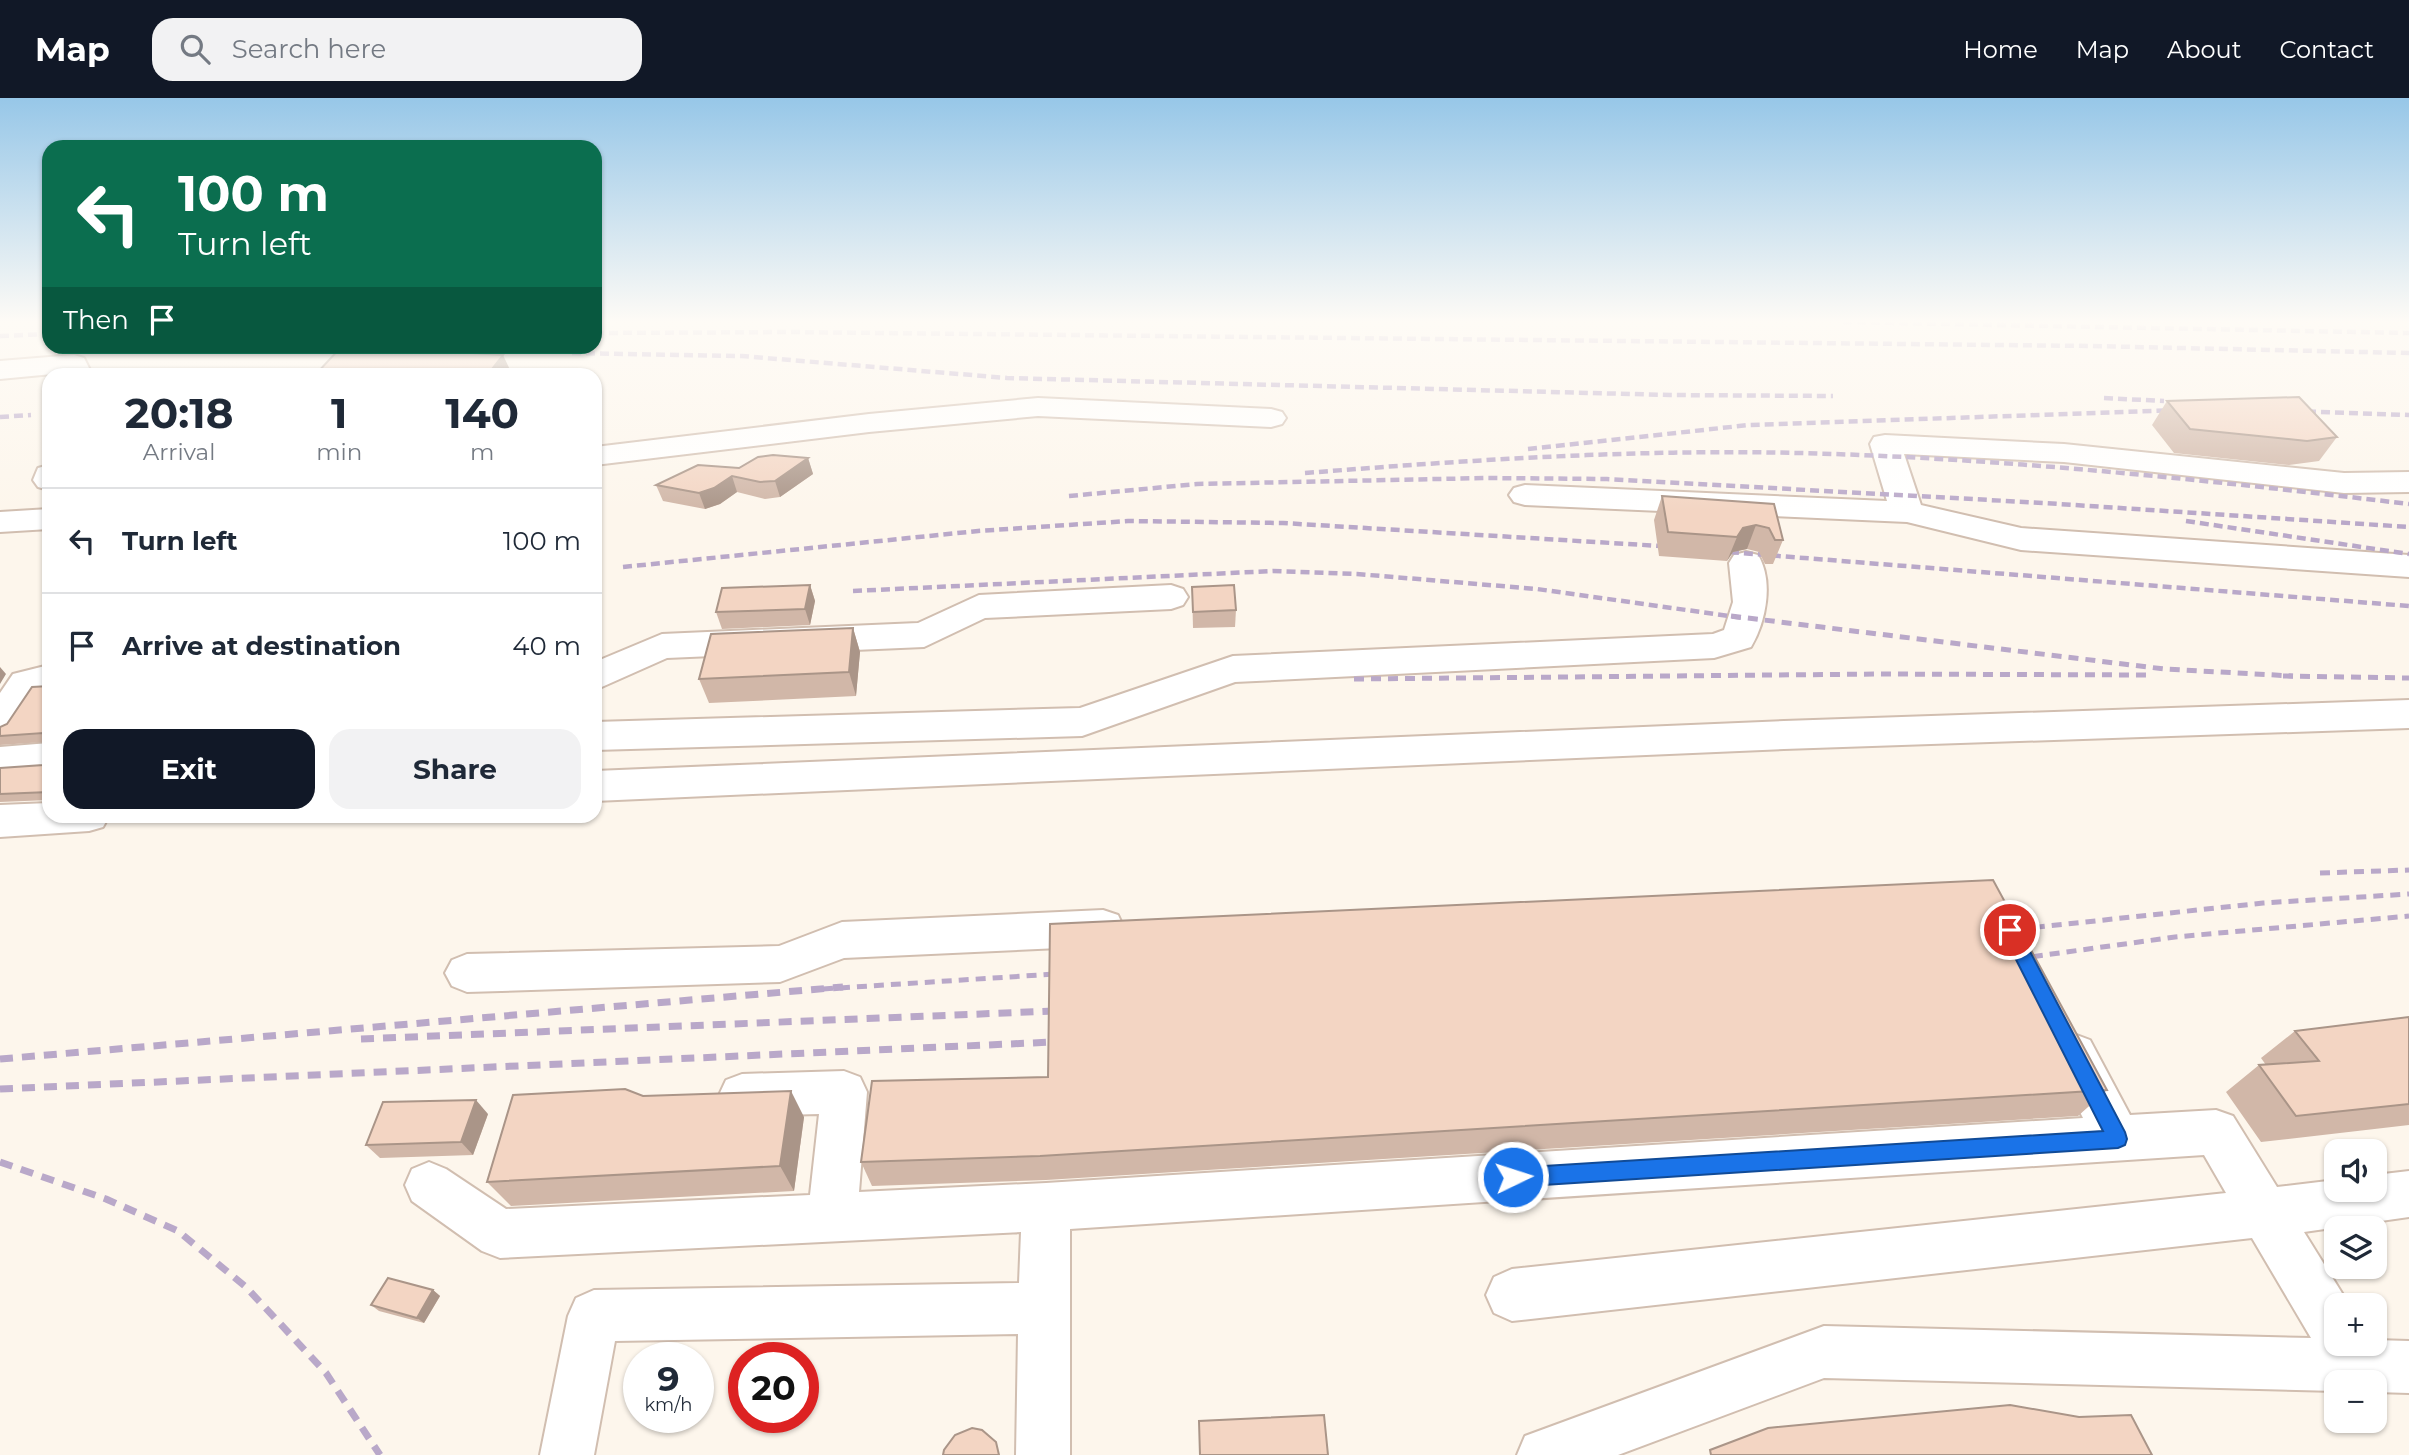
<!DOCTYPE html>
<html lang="en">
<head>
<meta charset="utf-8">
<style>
  :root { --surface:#fff; --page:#f2f2f3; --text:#1f2937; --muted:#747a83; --line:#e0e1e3; --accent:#111827 }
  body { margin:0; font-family:Montserrat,sans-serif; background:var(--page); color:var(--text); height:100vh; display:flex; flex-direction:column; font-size:26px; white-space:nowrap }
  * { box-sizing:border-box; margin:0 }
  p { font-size:23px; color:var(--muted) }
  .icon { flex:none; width:38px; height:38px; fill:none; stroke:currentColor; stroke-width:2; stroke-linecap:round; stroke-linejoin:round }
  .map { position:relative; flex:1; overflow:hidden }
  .side { position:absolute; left:42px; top:270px; width:560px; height:455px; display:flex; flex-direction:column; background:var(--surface); border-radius:21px; box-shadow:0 2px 5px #0004 }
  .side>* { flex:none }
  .top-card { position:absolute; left:42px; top:42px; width:560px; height:214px; border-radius:21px; box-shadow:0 2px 5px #0004; background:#0b6e4f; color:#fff; overflow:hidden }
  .fabs { position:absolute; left:2324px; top:1041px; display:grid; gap:14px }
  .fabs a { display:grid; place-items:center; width:63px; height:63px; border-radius:14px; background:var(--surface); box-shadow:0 2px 5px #0004; font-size:35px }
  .speed { position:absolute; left:623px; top:1244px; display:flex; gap:14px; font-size:35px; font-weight:700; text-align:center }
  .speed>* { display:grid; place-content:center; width:91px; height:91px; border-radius:50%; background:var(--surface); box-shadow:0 2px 5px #0004; line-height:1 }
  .speed small { font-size:18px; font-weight:400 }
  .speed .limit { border:10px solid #d22; background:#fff; color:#111 }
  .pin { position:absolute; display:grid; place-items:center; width:60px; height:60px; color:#fff; margin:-30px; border:4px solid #fff; border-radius:50%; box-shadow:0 2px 7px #0007 }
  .me { position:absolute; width:77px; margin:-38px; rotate:86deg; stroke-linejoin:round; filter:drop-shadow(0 0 5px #0008) }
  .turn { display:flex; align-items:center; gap:24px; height:147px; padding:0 21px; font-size:32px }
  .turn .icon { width:91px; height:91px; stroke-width:2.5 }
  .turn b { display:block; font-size:49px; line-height:60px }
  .then { display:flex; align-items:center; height:66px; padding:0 21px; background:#0003; gap:14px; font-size:26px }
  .eta { display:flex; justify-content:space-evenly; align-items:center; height:119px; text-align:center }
  .eta b { font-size:42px; font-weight:700; line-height:49px }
  .action { display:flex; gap:14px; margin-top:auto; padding:14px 21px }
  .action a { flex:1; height:80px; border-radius:21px; background:var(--accent); color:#fff; font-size:28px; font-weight:700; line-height:80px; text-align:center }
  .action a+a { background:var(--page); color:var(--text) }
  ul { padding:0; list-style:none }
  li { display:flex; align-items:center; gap:21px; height:105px; padding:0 21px; border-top:2px solid var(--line) }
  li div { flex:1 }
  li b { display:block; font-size:26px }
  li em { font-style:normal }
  header { display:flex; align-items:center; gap:42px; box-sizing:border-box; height:98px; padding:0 35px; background:var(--accent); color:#fff }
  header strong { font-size:33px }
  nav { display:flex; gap:38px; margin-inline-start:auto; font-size:24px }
  .search { width:490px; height:63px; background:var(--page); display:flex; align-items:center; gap:18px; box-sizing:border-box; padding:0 24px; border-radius:21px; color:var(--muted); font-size:26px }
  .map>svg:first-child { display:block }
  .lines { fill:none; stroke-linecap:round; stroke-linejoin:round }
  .minor-casing { stroke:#d1beb0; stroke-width:4 }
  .minor { fill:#fff; fill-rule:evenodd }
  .rail-far2 { stroke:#b9a8c9; stroke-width:4.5; stroke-dasharray:9 5; stroke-linecap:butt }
  .rail-far1 { stroke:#b9a8c9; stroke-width:5; stroke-dasharray:10 7; stroke-linecap:butt }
  .rail { stroke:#b9a8c9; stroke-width:7; stroke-dasharray:13 9; stroke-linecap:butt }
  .wall { fill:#d1b7a8 }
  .shaded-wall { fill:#aa9588 }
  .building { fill:#f3d5c3; stroke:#aa9588; stroke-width:2 }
  .route { fill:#1a73e8; stroke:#114b97; stroke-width:2 }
</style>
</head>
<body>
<header>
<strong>Map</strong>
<div class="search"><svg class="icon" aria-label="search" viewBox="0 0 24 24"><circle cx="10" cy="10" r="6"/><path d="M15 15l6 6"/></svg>Search here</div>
<nav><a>Home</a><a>Map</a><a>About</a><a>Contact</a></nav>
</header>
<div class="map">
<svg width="2409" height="1357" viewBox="0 0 2409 1357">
  <rect width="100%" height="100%" fill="#fdf6ec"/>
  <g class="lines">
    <g class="minor-casing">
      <g id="minor">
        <path d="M 74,257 L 84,260 L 92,276 L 63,275 L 0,281 L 0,263 Z"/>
        <path d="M 1038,300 L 1271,311 L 1282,314 L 1286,320 L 1282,326 L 1271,329 L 1038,318 L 869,334 L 595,367 L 595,349 L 869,316 Z"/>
        <path d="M 1885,337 L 2064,346 L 2344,375 L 2409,374 L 2409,394 L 2344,395 L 2064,364 L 1904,356 L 1921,407 L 2021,430 L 2409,457 L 2409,479 L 2021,452 L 1907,424 L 1525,407 L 1514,404 L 1509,397 L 1514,390 L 1525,387 L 1887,403 L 1870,346 L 1874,339 Z"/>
        <path d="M 49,367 L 49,392 L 38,389 L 33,382 L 38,370 Z"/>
        <path d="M 49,411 L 49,431 L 0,434 L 0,414 Z"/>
        <path d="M 1746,454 L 1758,457 C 1774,483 1766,524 1751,549 L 1714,560 L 1235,584 L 1082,638 L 595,652 L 595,624 L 1080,610 L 1233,558 L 1713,536 L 1724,532 L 1733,504 L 1729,465 L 1734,457 Z"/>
        <path d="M 1171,487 L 1183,491 L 1188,499 L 1183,507 L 1171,511 L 985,520 L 924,549 L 667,560 L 595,592 L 595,564 L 662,536 L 918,525 L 979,497 Z"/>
        <path d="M 49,567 L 49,593 L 38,595 L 13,633 L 0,637 L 0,595 L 13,576 Z"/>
        <path d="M 2409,602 L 2409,630 L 1784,651 L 595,703 L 595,673 L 1784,623 Z"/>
        <path d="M 49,645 L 49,673 L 0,677 L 0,649 Z"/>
        <path d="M 49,705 L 49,718 L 109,718 L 103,729 L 89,733 L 0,739 L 0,707 Z"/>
        <path d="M 1103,812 L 1118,817 L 1124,830 L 1118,843 L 1103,848 L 844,860 L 780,884 L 467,894 L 452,888 L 445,875 L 452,862 L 467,856 L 779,848 L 842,824 Z"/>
        <path d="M 2074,936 L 2090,942 L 2130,1017 L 2216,1012 L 2233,1018 L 2277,1089 L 2336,1082 L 2336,1092 L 2375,1092 L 2375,1077 L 2409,1073 L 2409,1119 L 2304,1134 L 2350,1208 L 2336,1208 L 2336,1246 L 2375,1246 L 2375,1242 L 2409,1243 L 2409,1295 L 2375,1294 L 2375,1284 L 2336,1284 L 2336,1293 L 1824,1280 L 1618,1357 L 1517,1357 L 1525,1338 L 1824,1228 L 2311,1240 L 2252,1140 L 1512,1223 L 1494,1215 L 1486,1197 L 1494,1179 L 1512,1171 L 2226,1095 L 2204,1057 L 1070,1131 L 1070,1357 L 1016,1357 L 1018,1236 L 615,1243 L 594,1357 L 540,1357 L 568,1218 L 576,1200 L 594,1192 L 1019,1185 L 1021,1134 L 500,1160 L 482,1153 L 412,1103 L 405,1087 L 412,1071 L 429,1064 L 446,1071 L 506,1111 L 810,1097 L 819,1016 L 742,1018 L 726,1012 L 719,997 L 726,982 L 742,976 L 844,973 L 860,979 L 867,994 L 859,1094 L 1046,1085 L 2083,1020 L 2051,956 L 2058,942 Z"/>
      </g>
    </g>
    <use href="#minor" class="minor"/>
    <g class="rail-far2">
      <path d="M 1843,224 L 2409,235"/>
      <path d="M 595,235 L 790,234 L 2091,248 L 2409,255"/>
      <path d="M 0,238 L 49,236"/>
      <path d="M 572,255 L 742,258 L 1007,280 L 1670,297 L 1833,298"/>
      <path d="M 2104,300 L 2164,303"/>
      <path d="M 2293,313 L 2409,317"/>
      <path d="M 0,319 L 31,317"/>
      <path d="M 1528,351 L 1749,327 L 2181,312"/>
      <path d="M 1305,375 C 1469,362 1634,351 1799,355 C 2003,360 2207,382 2409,406"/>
      <path d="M 1069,398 L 1197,386 L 1486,380 L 1607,381 L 2044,405 L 2409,429"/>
      <path d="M 2186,423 L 2409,456"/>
      <path d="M 1716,453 L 2409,508"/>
      <path d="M 623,469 L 978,433 L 1128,423 L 1283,425 L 1677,449"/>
      <path d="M 853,493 L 1273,473 L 1357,476 L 1537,491 L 1743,520"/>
    </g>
    <g class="rail-far1">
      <path d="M 1731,518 L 2164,571 L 2293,578"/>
      <path d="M 2283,578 L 2409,580"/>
      <path d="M 1354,581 L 1880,576 L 2147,577"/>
      <path d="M 2320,775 L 2409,772"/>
      <path d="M 2001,833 L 2263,805 L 2409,796"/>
      <path d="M 2016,861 L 2175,839 L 2409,818"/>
      <path d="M 823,891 L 1055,876"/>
    </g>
    <g class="rail">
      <path d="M 361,941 L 1054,913"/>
      <path d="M 0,961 L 843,889"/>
      <path d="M 0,991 L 1054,944"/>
      <path d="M 0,1064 L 106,1101 L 178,1133 L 246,1189 L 326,1275 L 380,1357"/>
    </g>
  </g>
  <g class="wall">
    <path d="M 2167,303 L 2337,339 L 2319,363 L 2289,367 L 2174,355 L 2152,327 Z"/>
    <path d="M 808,360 L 813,376 L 780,399 L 765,401 L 737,394 L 720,406 L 705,411 L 663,403 L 656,387 L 739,370 Z"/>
    <path d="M 1662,398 L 1774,406 L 1783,442 L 1773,466 L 1765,466 L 1759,454 L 1747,451 L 1733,454 L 1727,463 L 1659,458 L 1654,422 Z"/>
    <path d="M 810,487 L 815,503 L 810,527 L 722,531 L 716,514 Z"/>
    <path d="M 1192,489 L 1236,512 L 1235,529 L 1193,530 Z"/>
    <path d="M 853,530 L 860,554 L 856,598 L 709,605 L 699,581 Z"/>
    <path d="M 49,588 L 49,702 L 0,704 L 0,670 L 43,667 L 43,644 L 0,647 L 0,629 L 7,626 Z"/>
    <path d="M 2409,919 L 2409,1027 L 2261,1044 L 2226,994 L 2259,967 L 2266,967 L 2261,960 L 2295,933 Z"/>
    <path d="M 2107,992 L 2078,1018 L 1046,1082 L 872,1088 L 861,1064 Z"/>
    <path d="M 643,998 L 804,1019 L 794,1093 L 511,1108 L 487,1084 Z"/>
    <path d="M 488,1016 L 473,1057 L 380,1060 L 366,1047 Z"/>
    <path d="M 433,1192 L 440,1198 L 424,1225 L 379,1213 L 371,1207 Z"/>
  </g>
  <g class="shaded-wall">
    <path d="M 503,257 L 512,276 L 488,276 Z"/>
    <path d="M 808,360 L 813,376 L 780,399 L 775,383 Z"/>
    <path d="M 732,378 L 737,394 L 720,406 L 705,411 L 699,395 Z"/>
    <path d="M 1756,427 L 1747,451 L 1733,454 L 1727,463 L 1737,439 L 1743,430 Z"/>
    <path d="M 810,487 L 815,503 L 810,527 L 805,511 Z"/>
    <path d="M 853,530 L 860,554 L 856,598 L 849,574 Z"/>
    <path d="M 0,569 L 6,576 L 0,586 Z"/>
    <path d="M 791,993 L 804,1019 L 794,1093 L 780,1068 Z"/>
    <path d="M 476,1002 L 488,1016 L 473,1057 L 461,1044 Z"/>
    <path d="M 433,1192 L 440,1198 L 424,1225 L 417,1220 Z"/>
  </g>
  <g class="building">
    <path d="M 342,248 L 354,248 L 503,257 L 488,276 L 316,276 Z"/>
    <path d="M 2299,299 L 2337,339 L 2307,343 L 2190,331 L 2167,303 Z"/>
    <path d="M 773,357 L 808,360 L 775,383 L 760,384 L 732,378 L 714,390 L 699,395 L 656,387 L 698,367 L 739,370 L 758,359 Z"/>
    <path d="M 1662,398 L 1774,406 L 1783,442 L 1775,442 L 1769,430 L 1756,427 L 1743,430 L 1737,439 L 1668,434 Z"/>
    <path d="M 810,487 L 805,511 L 716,514 L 722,490 Z"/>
    <path d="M 1234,487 L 1236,512 L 1193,514 L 1192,489 Z"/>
    <path d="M 853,530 L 849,574 L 699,581 L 711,536 Z"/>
    <path d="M 49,588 L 49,694 L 0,696 L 0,670 L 43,667 L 43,635 L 0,638 L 0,629 L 7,626 L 32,589 Z"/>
    <path d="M 1993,782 L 2107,992 L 1040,1058 L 861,1064 L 872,983 L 1048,979 L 1050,826 Z"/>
    <path d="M 2409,919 L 2409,1006 L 2296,1018 L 2259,967 L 2319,963 L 2295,933 Z"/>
    <path d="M 625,991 L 643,998 L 791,993 L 780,1068 L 487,1084 L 513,997 Z"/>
    <path d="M 476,1002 L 461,1044 L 366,1047 L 383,1004 Z"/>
    <path d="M 388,1180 L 433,1192 L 417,1220 L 371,1207 Z"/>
    <path d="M 2010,1307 L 2079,1319 L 2131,1317 L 2152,1357 L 1711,1357 L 1710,1352 L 1768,1330 Z"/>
    <path d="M 1324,1317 L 1328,1357 L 1200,1357 L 1199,1323 Z"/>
    <path d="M 972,1330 L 982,1332 L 996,1344 L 999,1357 L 943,1357 L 944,1352 L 955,1337 Z"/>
  </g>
  <linearGradient id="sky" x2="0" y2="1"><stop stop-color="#97c7e8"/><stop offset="0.54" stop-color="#fefbf6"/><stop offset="1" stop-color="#fefbf6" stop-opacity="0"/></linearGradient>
  <rect width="2409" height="414" fill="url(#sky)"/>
  <path class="route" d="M 2010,825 L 2016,827 L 2125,1034 L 2127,1041 L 2125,1047 L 2118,1050 L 1513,1089 L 1506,1086 L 1503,1079 L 1506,1073 L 1513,1070 L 2103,1033 L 2001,832 L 2004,827 Z"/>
</svg>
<div class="fabs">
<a><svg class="icon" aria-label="sound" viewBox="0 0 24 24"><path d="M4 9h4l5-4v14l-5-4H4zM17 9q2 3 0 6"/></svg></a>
<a><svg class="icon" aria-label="layers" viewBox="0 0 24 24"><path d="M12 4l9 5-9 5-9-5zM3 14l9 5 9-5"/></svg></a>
<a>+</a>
<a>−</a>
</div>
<div class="speed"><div>9<small>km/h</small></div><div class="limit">20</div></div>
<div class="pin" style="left:2010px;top:832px;background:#d93025"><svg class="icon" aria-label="arrive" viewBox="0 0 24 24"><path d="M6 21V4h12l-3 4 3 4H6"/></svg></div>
<svg class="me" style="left:1513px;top:1079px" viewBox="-20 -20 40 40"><circle r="17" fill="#1a73e8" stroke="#fff" stroke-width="3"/><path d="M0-11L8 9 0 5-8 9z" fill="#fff"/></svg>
<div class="top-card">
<div class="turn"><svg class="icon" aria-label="left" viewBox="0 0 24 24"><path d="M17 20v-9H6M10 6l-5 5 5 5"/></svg><div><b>100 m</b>Turn left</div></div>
<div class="then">Then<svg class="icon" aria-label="arrive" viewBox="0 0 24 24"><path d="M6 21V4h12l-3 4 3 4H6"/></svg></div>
</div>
<section class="side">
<div class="eta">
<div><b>20:18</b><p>Arrival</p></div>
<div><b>1</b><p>min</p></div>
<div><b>140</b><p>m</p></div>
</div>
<ul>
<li><svg class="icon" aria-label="left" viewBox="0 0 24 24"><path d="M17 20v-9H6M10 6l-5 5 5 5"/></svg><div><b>Turn left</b></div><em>100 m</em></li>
<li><svg class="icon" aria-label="arrive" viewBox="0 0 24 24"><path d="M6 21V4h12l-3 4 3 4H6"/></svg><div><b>Arrive at destination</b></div><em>40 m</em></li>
</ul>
<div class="action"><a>Exit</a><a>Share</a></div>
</section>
</div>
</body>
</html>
